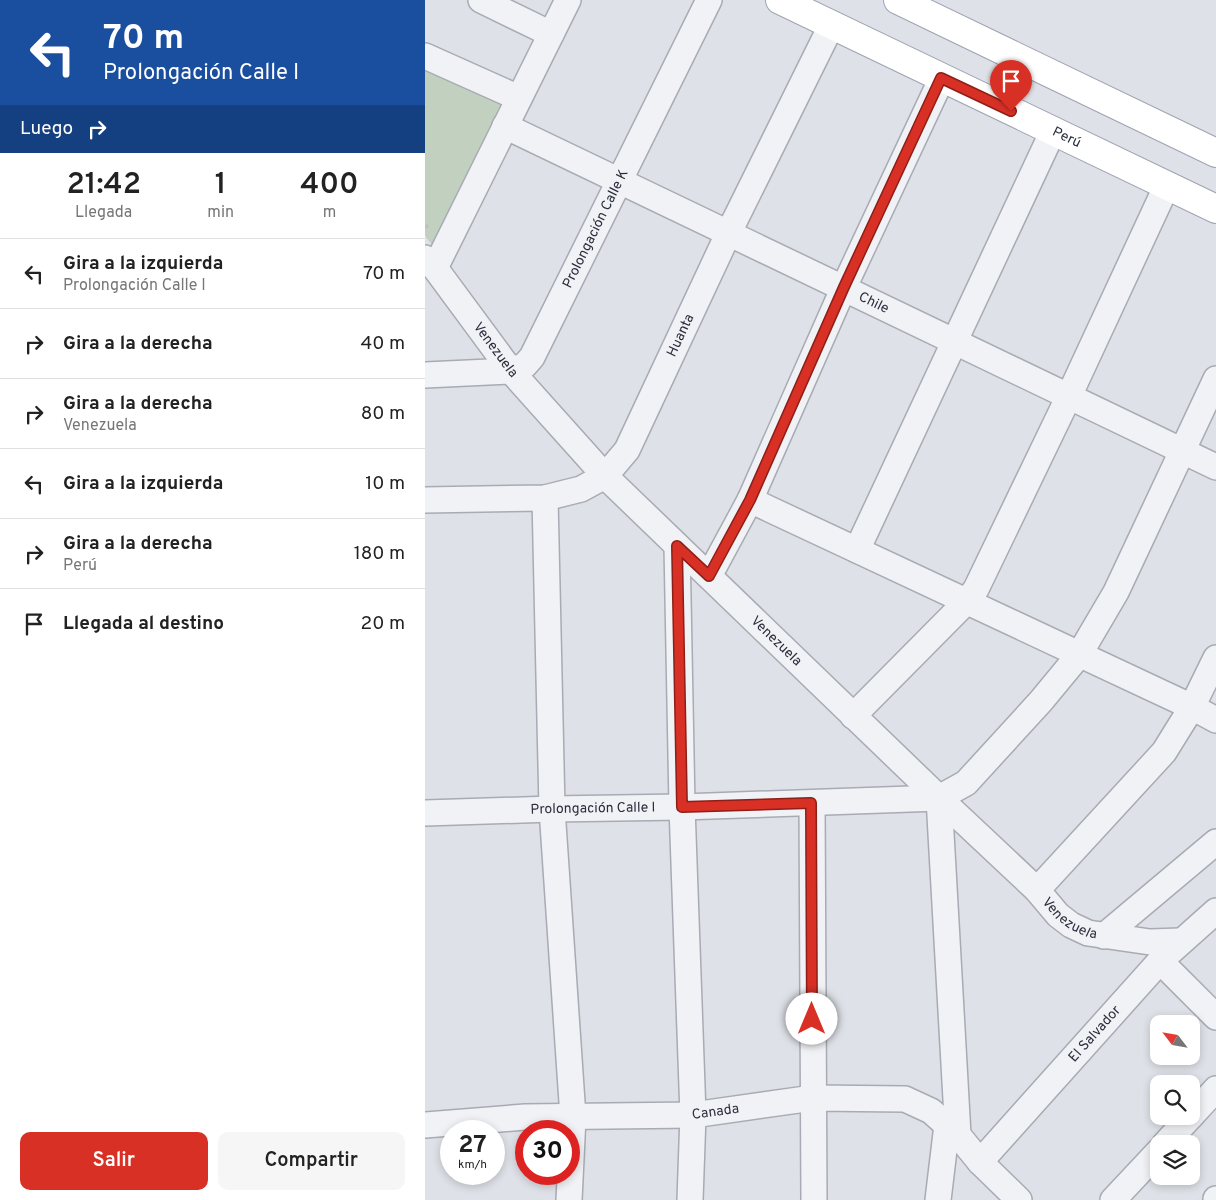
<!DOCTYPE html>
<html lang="es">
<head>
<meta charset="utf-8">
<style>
  :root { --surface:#fff; --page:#f6f6f6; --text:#222; --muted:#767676; --line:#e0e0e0; --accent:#d93025 }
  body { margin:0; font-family:Overpass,sans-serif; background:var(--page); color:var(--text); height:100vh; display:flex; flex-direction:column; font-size:19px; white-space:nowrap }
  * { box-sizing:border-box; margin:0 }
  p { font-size:16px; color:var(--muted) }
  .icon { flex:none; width:28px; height:28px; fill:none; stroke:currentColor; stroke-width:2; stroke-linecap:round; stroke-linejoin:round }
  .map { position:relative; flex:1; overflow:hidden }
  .side { display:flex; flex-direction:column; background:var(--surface); width:425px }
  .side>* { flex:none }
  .banner { background:#1a4fa0; color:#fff; overflow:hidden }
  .needle { width:32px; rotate:301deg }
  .buttons { position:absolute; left:725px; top:1015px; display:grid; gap:10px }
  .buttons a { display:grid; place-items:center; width:50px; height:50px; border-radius:10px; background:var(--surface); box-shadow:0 2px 8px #0003; font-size:25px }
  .speed { position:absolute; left:15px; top:1120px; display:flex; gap:10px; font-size:25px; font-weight:700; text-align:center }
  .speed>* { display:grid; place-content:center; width:65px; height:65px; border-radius:50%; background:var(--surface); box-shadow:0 2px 8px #0003; line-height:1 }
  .speed small { font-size:12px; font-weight:400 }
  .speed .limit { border:8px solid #d22; background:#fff; color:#111 }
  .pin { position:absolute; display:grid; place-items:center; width:42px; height:42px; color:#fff; margin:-51px -21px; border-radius:50% 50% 50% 0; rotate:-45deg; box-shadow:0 0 5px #0007 }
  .pin .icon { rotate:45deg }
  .me { position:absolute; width:55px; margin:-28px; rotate:0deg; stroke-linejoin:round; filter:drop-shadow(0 0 4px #0008) }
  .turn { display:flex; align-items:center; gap:18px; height:105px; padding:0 20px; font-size:22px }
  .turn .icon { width:65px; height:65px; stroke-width:2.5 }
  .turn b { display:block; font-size:35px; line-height:42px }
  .then { display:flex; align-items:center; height:48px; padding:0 20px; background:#0003; gap:10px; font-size:19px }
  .eta { display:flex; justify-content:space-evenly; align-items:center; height:85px; text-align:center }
  .eta b { font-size:30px; font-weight:600; line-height:35px }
  .button { display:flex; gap:10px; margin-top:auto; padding:10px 20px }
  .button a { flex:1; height:58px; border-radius:10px; background:var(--accent); color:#fff; font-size:20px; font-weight:600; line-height:58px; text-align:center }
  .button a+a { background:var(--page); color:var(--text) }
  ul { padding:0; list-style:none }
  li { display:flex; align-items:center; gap:15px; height:70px; padding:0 20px; border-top:1px solid var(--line) }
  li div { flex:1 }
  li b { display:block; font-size:19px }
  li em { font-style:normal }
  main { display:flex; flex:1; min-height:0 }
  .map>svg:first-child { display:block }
  .green { fill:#c2d0c0 }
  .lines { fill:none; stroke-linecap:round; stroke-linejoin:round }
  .minor-casing { stroke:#a8abb4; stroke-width:28 }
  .major-casing { stroke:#9ea4b1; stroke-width:30 }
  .path { stroke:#bdbfc5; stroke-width:3; stroke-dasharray:4 4; stroke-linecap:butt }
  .minor { stroke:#f1f2f5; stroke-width:25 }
  .major { stroke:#fff; stroke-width:28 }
  .route-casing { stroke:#8d1f18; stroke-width:12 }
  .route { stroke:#d93025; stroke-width:9 }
  .labels { text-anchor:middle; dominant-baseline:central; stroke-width:4; stroke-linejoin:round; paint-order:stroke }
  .street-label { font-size:14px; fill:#292e3c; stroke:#edf0f4 }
</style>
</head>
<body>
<main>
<section class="side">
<div class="banner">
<div class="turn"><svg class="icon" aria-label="left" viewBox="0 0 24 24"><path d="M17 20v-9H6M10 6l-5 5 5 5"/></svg><div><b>70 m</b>Prolongación Calle I</div></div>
<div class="then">Luego<svg class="icon" aria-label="right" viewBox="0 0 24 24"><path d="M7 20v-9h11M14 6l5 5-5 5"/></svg></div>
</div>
<div class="eta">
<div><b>21:42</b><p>Llegada</p></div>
<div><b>1</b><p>min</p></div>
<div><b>400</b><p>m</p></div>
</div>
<ul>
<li><svg class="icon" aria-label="left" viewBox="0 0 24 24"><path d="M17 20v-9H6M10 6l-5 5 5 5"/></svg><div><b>Gira a la izquierda</b><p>Prolongación Calle I</p></div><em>70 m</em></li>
<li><svg class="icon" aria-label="right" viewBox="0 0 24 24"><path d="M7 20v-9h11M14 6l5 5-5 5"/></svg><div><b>Gira a la derecha</b></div><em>40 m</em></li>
<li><svg class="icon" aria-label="right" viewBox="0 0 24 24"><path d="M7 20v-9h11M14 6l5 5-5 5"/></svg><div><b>Gira a la derecha</b><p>Venezuela</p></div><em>80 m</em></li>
<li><svg class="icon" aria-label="left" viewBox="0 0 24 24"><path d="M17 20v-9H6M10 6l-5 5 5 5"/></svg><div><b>Gira a la izquierda</b></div><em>10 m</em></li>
<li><svg class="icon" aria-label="right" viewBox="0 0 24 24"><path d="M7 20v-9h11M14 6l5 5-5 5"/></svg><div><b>Gira a la derecha</b><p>Perú</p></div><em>180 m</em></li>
<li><svg class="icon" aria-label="arrive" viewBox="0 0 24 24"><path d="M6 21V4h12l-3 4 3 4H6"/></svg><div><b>Llegada al destino</b></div><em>20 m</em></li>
</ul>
<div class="button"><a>Salir</a><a>Compartir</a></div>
</section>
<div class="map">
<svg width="791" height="1200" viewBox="0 0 791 1200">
  <rect width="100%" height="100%" fill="#dee1e7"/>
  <path class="green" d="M 0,61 L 82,106 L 8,246 L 0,236 Z"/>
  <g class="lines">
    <g class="minor-casing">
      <g id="minor">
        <path d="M 56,0 L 126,34"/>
        <path d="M 0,56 L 94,98"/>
        <path id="s1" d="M 80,126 L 791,467"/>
        <path id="s2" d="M 0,258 L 10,268 L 86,371 L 180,476 L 514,798 L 612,890 L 633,915 L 646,925 L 663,933 L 725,942 L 756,941"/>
        <path d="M 10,268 L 143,0"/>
        <path id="s3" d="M 0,375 L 86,371 L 100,365 L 107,357 L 284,0"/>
        <path d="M 120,498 L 127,809 L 148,1117 L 144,1200"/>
        <path id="s4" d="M 0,500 L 120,498 L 156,489 L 180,476 L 202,450 L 304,232 L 407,24"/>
        <path d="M 325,500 L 767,707 L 791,720"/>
        <path d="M 252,546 L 257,807 L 268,1115 L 265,1200"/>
        <path d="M 432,550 L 628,131"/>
        <path d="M 284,576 L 325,500 L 419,287 L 517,78"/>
        <path d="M 428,716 L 542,601 L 551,589 L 644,396 L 742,185"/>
        <path d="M 514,798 L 533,1135"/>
        <path d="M 387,803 L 389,1200"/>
        <path id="s5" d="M 0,813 L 127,809 L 257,807 L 514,798 L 541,783 L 616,701 L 654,655 L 691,592 L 791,379"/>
        <path d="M 612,890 L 739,752 L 767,707 L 791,658"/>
        <path d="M 679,936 L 791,842"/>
        <path d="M 735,961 L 791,1017"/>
        <path d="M 766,1116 L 791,1089"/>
        <path id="s6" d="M 0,1125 L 100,1117 L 268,1115 L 388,1098 L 480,1099 L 506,1111 L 533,1135 L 555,1162 L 594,1200"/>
        <path d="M 740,1144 L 766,1116"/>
        <path id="s7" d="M 555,1162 L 735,961 L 791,911"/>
        <path d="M 513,1200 L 522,1125"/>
        <path d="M 688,1200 L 734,1151"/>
        <path d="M 791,1200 L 791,1199"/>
      </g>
    </g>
    <g class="major-casing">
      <g id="major">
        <path id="s8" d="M 355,0 L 791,209"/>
        <path d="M 473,0 L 791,153"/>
      </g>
    </g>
    <path class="path" d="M 0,228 L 3,225"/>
    <use href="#minor" class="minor"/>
    <use href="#major" class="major"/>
  </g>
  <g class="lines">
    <g class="route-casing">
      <path id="route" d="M 387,1019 L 386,803 L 257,807 L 252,546 L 284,576 L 325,500 L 419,287 L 516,78 L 586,111"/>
    </g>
    <use href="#route" class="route"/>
  </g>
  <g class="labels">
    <g class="street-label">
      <text stroke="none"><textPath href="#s8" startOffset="318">Perú</textPath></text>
      <text stroke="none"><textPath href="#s3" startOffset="255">Prolongación Calle K</textPath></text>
      <text stroke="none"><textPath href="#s1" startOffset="409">Chile</textPath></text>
      <text stroke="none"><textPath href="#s4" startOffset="345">Huanta</textPath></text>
      <text stroke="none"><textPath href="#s2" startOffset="116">Venezuela</textPath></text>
      <text stroke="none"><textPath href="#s2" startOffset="521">Venezuela</textPath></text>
      <text stroke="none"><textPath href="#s5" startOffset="168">Prolongación Calle I</textPath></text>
      <text stroke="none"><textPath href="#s2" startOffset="926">Venezuela</textPath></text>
      <text stroke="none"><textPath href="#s7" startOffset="172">El Salvador</textPath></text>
      <text stroke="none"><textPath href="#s6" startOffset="291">Canada</textPath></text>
    </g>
  </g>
</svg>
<div class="buttons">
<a><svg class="needle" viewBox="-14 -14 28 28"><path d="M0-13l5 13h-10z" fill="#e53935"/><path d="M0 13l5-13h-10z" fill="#767676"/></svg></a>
<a><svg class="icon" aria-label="search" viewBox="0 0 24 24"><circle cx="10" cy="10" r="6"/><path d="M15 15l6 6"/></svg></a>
<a><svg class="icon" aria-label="layers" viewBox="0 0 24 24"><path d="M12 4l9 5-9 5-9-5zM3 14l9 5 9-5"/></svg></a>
</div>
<div class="speed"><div>27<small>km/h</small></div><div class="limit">30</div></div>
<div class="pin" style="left:586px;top:111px;background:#d93025"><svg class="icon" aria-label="arrive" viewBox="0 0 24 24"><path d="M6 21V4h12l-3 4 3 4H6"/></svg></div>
<svg class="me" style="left:387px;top:1019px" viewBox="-20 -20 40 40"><circle r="19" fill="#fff"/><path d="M0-13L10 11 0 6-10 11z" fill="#d93025"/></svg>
</div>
</main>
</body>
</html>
